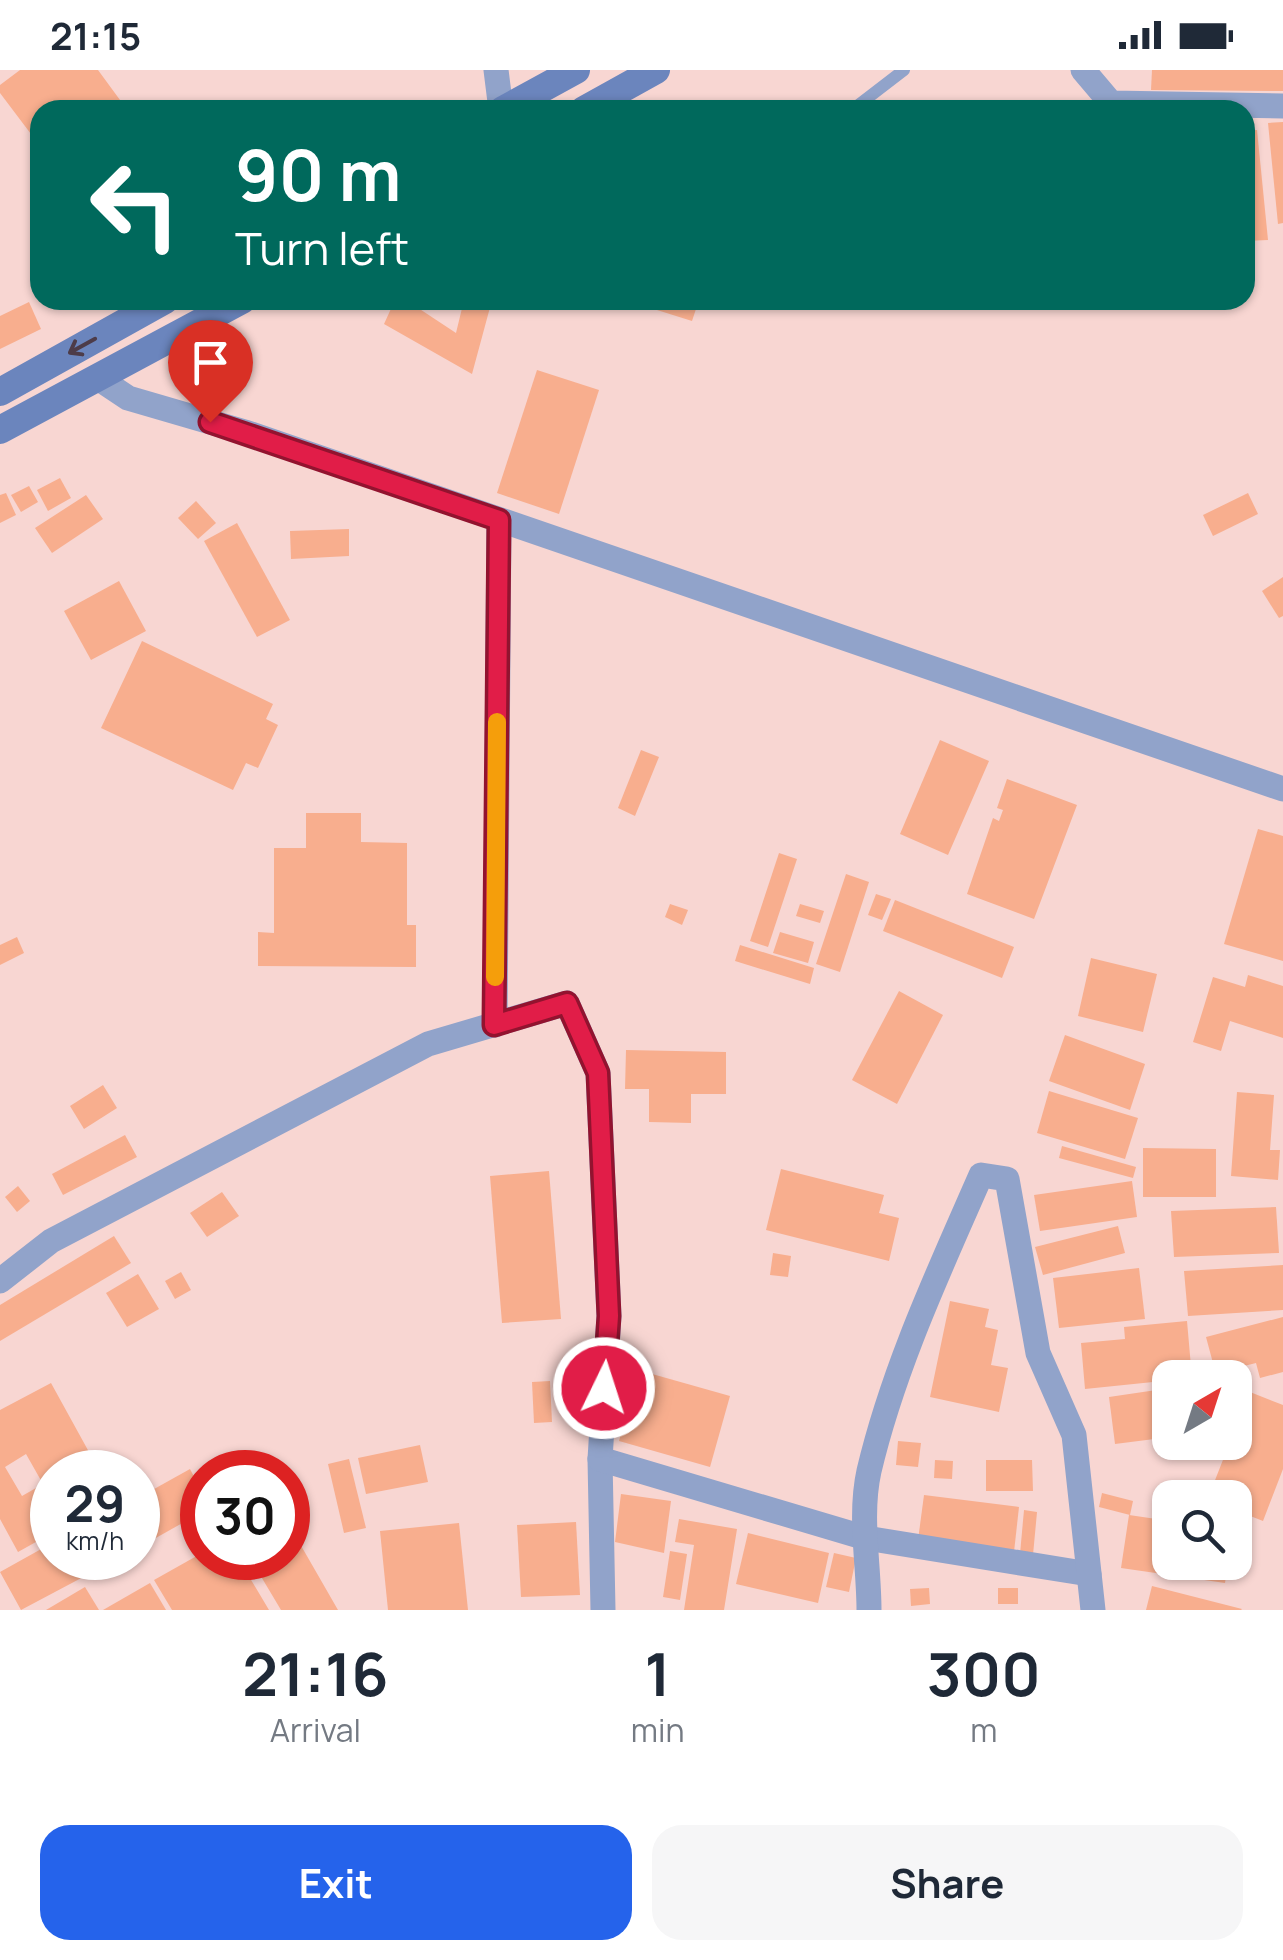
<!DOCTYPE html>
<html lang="en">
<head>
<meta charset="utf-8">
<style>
  :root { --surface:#fff; --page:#f6f6f7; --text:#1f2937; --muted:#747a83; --accent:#2563eb }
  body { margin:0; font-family:Manrope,sans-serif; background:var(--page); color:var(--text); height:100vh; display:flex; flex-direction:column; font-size:38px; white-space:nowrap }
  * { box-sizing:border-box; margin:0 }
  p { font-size:32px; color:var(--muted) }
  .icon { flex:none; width:55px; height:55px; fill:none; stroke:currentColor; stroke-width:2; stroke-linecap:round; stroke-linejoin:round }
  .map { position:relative; height:1540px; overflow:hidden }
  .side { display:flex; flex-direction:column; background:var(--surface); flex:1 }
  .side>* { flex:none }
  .guide { position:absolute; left:30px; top:30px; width:1225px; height:210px; border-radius:30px; box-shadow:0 2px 8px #0004; background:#00695c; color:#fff; overflow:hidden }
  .needle { width:65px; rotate:39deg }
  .tools { position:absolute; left:1152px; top:1290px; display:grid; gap:20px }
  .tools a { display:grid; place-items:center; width:100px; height:100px; border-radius:20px; background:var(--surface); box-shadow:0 2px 8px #0004; font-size:50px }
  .speed { position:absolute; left:30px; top:1380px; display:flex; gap:20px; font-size:50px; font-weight:700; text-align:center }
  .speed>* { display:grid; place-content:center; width:130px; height:130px; border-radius:50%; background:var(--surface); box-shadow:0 2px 8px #0004; line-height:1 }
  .speed small { font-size:25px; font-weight:400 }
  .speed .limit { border:15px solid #d22; background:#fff; color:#111 }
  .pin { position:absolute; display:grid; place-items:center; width:85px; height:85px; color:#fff; margin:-102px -42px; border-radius:50% 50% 50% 0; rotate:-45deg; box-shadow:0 0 10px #0007 }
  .pin .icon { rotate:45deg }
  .me { position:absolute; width:110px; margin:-55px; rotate:4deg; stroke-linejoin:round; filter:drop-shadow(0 0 8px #0008) }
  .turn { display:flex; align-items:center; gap:35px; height:210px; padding:0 40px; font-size:45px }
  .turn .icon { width:130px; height:130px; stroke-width:2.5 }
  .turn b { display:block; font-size:70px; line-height:85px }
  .eta { display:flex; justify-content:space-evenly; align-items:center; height:170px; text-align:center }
  .eta b { font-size:60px; font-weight:700; line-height:70px }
  .action { display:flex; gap:20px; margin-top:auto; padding:20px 40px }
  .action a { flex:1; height:115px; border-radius:30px; background:var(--accent); color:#fff; font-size:40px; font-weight:700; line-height:115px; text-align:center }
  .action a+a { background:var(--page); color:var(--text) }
  .status { display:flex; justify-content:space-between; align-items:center; height:70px; padding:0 50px; background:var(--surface); direction:ltr }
  .status svg { height:28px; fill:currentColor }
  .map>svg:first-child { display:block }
  .building { fill:#f8ae8e; fill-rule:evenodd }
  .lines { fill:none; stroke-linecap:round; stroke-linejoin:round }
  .service { stroke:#91a3ca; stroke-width:12 }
  .minor { stroke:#91a3ca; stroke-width:25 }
  .secondary { stroke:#6b85bd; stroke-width:28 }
  .oneway { stroke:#4d3c49 }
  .route-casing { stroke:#92132f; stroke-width:25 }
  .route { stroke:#e11d48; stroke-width:18 }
  .slow { stroke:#f59e0b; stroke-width:18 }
</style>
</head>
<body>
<div class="status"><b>21:15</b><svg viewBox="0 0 49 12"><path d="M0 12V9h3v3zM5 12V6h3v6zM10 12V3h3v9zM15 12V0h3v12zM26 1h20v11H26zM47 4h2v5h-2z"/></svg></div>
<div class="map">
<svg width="1283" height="1540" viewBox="0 0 1283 1540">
  <rect width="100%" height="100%" fill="#f8d6d2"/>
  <g class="building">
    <path d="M 20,0 L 98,0 L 120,30 L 108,40 L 40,40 L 40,76 L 0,23 L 0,15 Z"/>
    <path d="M 1152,0 L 1283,0 L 1283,21 L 1151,20 Z"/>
    <path d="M 1078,33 L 1079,40 L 1026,40 L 1025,35 Z"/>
    <rect x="961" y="35" width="54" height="5"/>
    <path d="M 1283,52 L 1283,153 L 1278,154 L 1268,53 Z"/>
    <path d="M 1257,60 L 1268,170 L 1245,171 L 1245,61 Z"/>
    <path d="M 395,230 L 406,230 L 456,263 L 464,230 L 492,230 L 472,304 L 384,254 Z"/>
    <path d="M 643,230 L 699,230 L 692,251 L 641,235 Z"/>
    <path d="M 29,232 L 41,259 L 0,279 L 0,246 Z"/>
    <path d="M 537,300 L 599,320 L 559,444 L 497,423 Z"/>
    <path d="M 60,408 L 71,428 L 48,441 L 37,420 Z"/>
    <path d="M 29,416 L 38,432 L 21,442 L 11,425 Z"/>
    <path d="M 6,423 L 16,445 L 0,453 L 0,425 Z"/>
    <path d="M 1248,423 L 1258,444 L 1213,466 L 1203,445 Z"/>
    <path d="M 86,425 L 103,449 L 52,483 L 35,458 Z"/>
    <path d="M 196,431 L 216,453 L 198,469 L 178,448 Z"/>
    <path d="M 237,453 L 290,550 L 257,567 L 204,471 Z"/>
    <path d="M 349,459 L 349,486 L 291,489 L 290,461 Z"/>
    <path d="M 1283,507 L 1283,546 L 1279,548 L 1262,521 Z"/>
    <path d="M 119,511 L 146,561 L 91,590 L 64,541 Z"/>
    <path d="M 142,571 L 273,634 L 266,649 L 278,655 L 258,698 L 246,693 L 233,720 L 101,658 Z"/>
    <path d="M 940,670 L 989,691 L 948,785 L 900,764 Z"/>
    <path d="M 641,680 L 659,687 L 635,746 L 618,738 Z"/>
    <path d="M 1007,709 L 1077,735 L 1034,849 L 967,824 L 993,748 L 999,751 L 1003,740 L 997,738 Z"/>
    <path d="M 306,743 L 361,743 L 361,772 L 407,773 L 407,855 L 416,855 L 416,897 L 258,896 L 258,862 L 274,863 L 274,778 L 306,778 Z"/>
    <path d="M 1258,759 L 1283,766 L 1283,891 L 1224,874 Z"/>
    <path d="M 779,783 L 797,789 L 768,877 L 750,871 Z"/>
    <path d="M 846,804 L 869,812 L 840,902 L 816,894 Z"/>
    <path d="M 876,824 L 891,829 L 882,850 L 868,845 Z"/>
    <path d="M 895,830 L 1014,877 L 1002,908 L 883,861 Z"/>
    <path d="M 670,834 L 688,840 L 682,855 L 665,847 Z"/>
    <path d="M 800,834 L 824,841 L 820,853 L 796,846 Z"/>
    <path d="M 780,862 L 814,872 L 808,893 L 773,883 Z"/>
    <path d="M 17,867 L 24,883 L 0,895 L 0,875 Z"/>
    <path d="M 740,875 L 814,898 L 810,914 L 735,891 Z"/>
    <path d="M 1091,888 L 1157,904 L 1143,962 L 1078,946 Z"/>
    <path d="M 1248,905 L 1283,916 L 1283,968 L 1230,951 L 1221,981 L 1193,972 L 1213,907 L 1245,917 Z"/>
    <path d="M 899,921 L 943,945 L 897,1034 L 852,1010 Z"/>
    <path d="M 1065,965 L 1145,994 L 1130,1040 L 1049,1011 Z"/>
    <path d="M 626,980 L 726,982 L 726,1024 L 691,1024 L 691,1053 L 649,1052 L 649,1019 L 625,1019 Z"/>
    <path d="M 103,1015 L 117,1038 L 84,1059 L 70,1036 Z"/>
    <path d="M 1049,1021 L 1138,1048 L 1125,1089 L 1037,1063 Z"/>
    <path d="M 1237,1022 L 1274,1025 L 1270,1080 L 1280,1080 L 1278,1110 L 1231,1106 Z"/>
    <path d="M 125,1065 L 137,1087 L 63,1125 L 52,1104 Z"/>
    <path d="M 1062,1076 L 1136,1097 L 1133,1108 L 1059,1088 Z"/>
    <path d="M 1143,1078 L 1216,1079 L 1216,1127 L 1143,1127 Z"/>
    <path d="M 781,1099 L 884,1125 L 879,1143 L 899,1148 L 889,1191 L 766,1160 Z"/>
    <path d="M 549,1101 L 561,1249 L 502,1253 L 490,1106 Z"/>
    <path d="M 1132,1111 L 1137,1147 L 1040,1161 L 1034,1125 Z"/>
    <path d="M 18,1116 L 30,1131 L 17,1142 L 5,1127 Z"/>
    <path d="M 222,1122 L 239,1146 L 207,1167 L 190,1143 Z"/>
    <path d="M 1276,1137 L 1279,1183 L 1174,1187 L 1171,1141 Z"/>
    <path d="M 1118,1156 L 1125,1183 L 1043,1205 L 1035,1177 Z"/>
    <path d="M 114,1166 L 131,1193 L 0,1271 L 0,1235 Z"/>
    <path d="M 773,1183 L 791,1186 L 788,1207 L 770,1205 Z"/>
    <path d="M 1283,1195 L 1283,1240 L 1188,1246 L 1184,1201 Z"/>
    <path d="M 1139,1198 L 1145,1249 L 1059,1258 L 1053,1208 Z"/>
    <path d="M 181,1202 L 191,1220 L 175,1229 L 165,1211 Z"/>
    <path d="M 138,1204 L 159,1239 L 127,1257 L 106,1223 Z"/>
    <path d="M 950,1231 L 989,1239 L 985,1257 L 998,1260 L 991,1295 L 1008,1298 L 999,1342 L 930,1327 Z"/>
    <path d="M 1283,1247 L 1283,1302 L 1260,1308 L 1256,1293 L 1244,1296 L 1248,1311 L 1235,1314 L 1235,1308 L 1217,1308 L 1206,1267 Z"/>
    <path d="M 1187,1251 L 1192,1308 L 1085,1319 L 1081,1273 L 1125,1269 L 1124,1257 Z"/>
    <path d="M 638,1300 L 730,1326 L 710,1397 L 619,1371 Z"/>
    <path d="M 550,1311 L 552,1352 L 534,1353 L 532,1312 Z"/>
    <path d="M 51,1313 L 100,1402 L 52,1402 L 52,1463 L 18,1482 L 0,1449 L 0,1340 ZM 26,1384 L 43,1414 L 22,1426 L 5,1397 Z"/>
    <path d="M 1170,1318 L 1170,1367 L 1115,1374 L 1109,1327 Z"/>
    <path d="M 1250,1322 L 1283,1335 L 1283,1399 L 1263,1451 L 1235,1440 L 1235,1428 L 1208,1428 L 1230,1372 L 1235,1372 L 1235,1360 Z"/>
    <path d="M 898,1371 L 921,1373 L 918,1397 L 896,1395 Z"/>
    <path d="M 420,1375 L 428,1412 L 366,1424 L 358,1388 Z"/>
    <path d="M 349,1389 L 366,1458 L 344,1463 L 328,1394 Z"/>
    <path d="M 935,1390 L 953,1391 L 952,1409 L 934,1408 Z"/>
    <path d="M 986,1390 L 1032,1390 L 1033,1421 L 986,1421 Z"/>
    <path d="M 190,1399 L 202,1422 L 202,1442 L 138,1478 L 138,1428 Z"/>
    <path d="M 1102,1423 L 1133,1431 L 1130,1445 L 1099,1437 Z"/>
    <path d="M 621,1424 L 671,1431 L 664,1483 L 615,1472 Z"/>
    <path d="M 924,1425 L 1019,1437 L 1014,1482 L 918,1470 Z"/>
    <path d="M 1024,1440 L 1037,1442 L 1033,1485 L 1020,1484 Z"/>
    <path d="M 1129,1445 L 1170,1451 L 1170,1492 L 1228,1492 L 1225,1513 L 1121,1498 Z"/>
    <path d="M 679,1449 L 737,1459 L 724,1540 L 684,1540 L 694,1475 L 675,1472 Z"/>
    <path d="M 576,1452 L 580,1525 L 521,1527 L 517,1455 Z"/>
    <path d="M 288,1453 L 338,1540 L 281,1540 L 250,1488 L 288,1488 Z"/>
    <path d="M 459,1453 L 468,1540 L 388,1540 L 380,1461 Z"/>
    <path d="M 748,1463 L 829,1483 L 818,1533 L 736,1514 Z"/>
    <path d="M 52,1473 L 52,1488 L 119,1488 L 21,1540 L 0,1502 Z"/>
    <path d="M 670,1481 L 687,1484 L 680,1530 L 663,1527 Z"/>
    <path d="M 202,1483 L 202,1488 L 238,1488 L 269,1540 L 172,1540 L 154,1510 Z"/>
    <path d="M 834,1483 L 856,1488 L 849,1522 L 826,1517 Z"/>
    <path d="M 150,1513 L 166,1540 L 103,1540 Z"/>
    <path d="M 1152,1516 L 1242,1539 L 1241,1540 L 1146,1540 Z"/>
    <path d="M 85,1517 L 99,1540 L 46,1540 Z"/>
    <path d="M 929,1518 L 930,1534 L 911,1536 L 910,1519 Z"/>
    <rect x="998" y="1518" width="20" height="16"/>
  </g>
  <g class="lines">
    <path class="service" d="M 852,40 L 904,0"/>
    <g class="minor">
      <path d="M 496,0 L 501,40"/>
      <path d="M 1083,0 L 1111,33 L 1283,36"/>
      <path d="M 98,308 L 128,328 L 248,363 L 1283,719"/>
      <path d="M 495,955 L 499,450"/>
      <path d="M 0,1211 L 51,1171 L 428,974 L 567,933 L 598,1003 L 609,1246 L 600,1389 L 603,1540"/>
      <path d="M 600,1389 L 866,1468 L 1089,1504"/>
      <path d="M 869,1540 C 869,1495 859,1446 869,1401 C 893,1299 939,1201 981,1105 L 1007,1109 L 1038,1283 L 1074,1365 L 1093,1540"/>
    </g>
    <g class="secondary">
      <path d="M 503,40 L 576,0"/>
      <path d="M 584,40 L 656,0"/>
      <path d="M 0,322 L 165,230"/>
      <path d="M 0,360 L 242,230"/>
    </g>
  </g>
  <defs><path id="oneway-shaft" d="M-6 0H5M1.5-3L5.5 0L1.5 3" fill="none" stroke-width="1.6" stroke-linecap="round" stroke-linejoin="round" transform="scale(2.5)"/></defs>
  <use class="oneway" href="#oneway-shaft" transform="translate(82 276) rotate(151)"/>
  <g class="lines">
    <g class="route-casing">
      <path id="route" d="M 210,352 L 499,450 L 494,955 L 567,933 L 598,1003 L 609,1246 L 604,1318"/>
    </g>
    <use href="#route" class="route"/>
    <path class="slow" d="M 495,907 L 497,652"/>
  </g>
</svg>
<div class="tools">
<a><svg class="needle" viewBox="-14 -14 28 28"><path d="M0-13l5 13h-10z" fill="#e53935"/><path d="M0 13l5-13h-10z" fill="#747a83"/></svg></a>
<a><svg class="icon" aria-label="search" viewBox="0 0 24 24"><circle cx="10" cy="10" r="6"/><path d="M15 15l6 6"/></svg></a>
</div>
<div class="speed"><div>29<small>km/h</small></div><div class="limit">30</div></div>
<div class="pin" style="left:210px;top:352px;background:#d93025"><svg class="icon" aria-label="arrive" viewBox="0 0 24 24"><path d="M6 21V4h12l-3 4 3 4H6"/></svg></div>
<svg class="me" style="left:604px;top:1318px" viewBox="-20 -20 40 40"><circle r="17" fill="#e11d48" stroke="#fff" stroke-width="3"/><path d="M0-11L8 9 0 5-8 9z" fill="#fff"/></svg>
<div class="guide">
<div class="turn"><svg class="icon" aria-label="left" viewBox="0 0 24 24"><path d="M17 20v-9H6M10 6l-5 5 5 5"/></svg><div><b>90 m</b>Turn left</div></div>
</div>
</div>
<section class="side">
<div class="eta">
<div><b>21:16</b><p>Arrival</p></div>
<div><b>1</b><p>min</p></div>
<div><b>300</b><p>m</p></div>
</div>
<div class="action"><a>Exit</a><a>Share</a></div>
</section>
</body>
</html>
